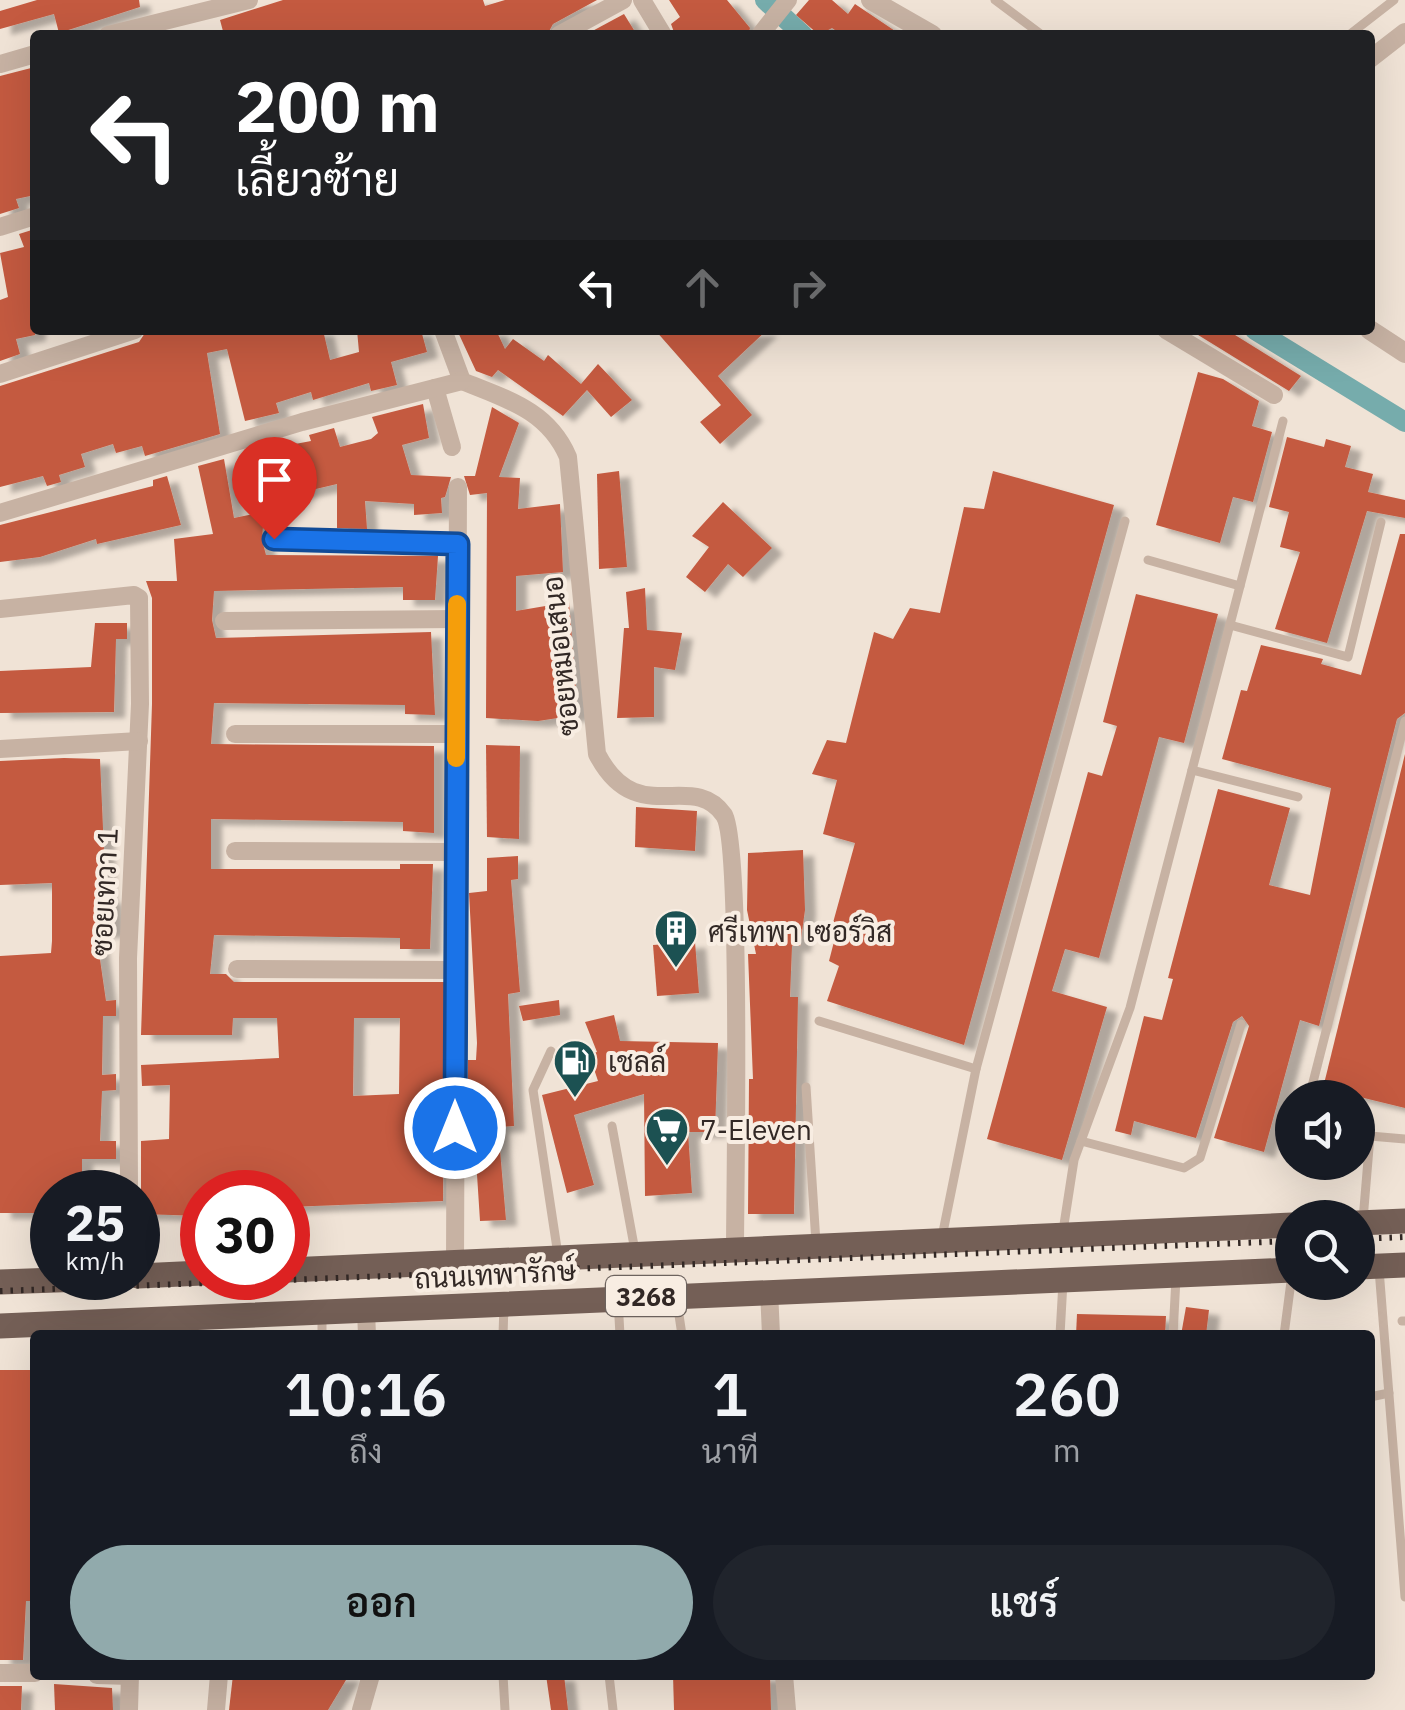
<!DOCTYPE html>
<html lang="th">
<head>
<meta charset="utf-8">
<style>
  :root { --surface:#171b24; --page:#20242c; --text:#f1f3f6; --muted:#9ea1a6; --accent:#91aaac }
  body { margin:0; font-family:"IBM Plex Sans",Sarabun,sans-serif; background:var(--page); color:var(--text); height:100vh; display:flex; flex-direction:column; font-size:38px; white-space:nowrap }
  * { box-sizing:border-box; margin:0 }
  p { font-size:32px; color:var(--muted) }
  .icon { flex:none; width:55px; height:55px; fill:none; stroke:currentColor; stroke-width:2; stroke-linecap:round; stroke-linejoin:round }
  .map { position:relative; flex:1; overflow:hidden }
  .side { position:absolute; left:30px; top:1330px; width:1345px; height:350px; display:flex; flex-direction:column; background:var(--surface); border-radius:10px; box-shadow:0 10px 40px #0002 }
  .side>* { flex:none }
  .banner { position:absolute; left:30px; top:30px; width:1345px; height:305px; border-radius:10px; box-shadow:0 10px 40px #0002; background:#202124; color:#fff; overflow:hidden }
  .controls { position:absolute; left:1275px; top:1080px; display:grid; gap:20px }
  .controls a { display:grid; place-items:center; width:100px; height:100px; border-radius:50%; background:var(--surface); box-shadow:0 10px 40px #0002; font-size:50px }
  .speed { position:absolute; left:30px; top:1170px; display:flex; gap:20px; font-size:50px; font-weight:700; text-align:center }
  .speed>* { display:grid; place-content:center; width:130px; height:130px; border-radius:50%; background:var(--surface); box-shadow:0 10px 40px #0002; line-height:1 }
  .speed small { font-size:25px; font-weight:400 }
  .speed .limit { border:15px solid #d22; background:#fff; color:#111 }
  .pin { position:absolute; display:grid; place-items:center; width:85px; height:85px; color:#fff; margin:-102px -42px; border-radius:50% 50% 50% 0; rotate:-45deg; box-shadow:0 0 10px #0007 }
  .pin .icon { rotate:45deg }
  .me { position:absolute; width:110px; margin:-55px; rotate:0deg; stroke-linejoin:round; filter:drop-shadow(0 0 8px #0008) }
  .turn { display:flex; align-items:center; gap:35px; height:210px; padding:0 40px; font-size:45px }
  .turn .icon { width:130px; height:130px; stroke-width:2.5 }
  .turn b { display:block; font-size:70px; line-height:85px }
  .lanes { display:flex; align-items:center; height:95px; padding:0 40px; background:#0003; justify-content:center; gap:50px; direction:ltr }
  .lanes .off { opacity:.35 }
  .eta { display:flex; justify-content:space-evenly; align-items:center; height:170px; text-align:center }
  .eta b { font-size:60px; font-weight:600; line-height:70px }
  .action { display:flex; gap:20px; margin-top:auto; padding:20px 40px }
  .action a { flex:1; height:115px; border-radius:60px; background:var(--accent); color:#111; font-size:40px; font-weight:600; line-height:115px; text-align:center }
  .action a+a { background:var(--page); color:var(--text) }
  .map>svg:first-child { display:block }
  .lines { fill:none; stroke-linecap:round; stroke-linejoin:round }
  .canal { stroke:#76acac; stroke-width:20 }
  .building { fill:#c45a40; fill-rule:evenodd; filter:url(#shadow) }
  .service { stroke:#c7b2a3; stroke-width:9 }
  .minor { stroke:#c7b2a3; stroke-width:18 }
  .tertiary { stroke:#c7b2a3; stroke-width:20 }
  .primary { stroke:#745f56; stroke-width:25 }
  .rail { stroke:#322825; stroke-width:6; stroke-dasharray:2.5 8; stroke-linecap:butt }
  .route-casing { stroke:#114b97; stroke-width:25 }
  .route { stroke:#1a73e8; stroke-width:18 }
  .slow { stroke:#f59e0b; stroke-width:18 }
  .labels { text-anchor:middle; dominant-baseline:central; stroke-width:8; stroke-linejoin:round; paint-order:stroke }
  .shield { fill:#f8ede2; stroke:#6d635e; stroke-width:2.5 }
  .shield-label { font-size:25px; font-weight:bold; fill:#322825 }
  .street-label { font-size:28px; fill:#322825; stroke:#f8ede2 }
  .poi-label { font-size:28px; fill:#322825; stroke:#f8ede2; text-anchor:start }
</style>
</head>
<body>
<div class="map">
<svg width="1405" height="1710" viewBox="0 0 1405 1710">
  <defs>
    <filter id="shadow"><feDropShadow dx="11" dy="6" stdDeviation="2.5" flood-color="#0004"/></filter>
  </defs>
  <rect width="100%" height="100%" fill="#f0e3d6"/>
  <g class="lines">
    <g class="canal">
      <path d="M 765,0 L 803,35"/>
      <path d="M 1255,330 L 1405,422"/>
    </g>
  </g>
  <g class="building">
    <path d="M 37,0 L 139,0 L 140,7 L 59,33 L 54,14 L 0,29 L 0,11 Z"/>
    <path d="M 283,0 L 483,0 L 485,6 L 505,0 L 597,0 L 553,24 L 547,35 L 257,35 L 255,30 L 224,35 L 220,20 Z"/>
    <path d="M 669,0 L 727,0 L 750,28 L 748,35 L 675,35 L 671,24 L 680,17 Z"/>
    <path d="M 809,0 L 832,0 L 848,14 L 855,4 L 901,35 L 842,35 L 832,28 L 819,35 L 796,15 Z"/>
    <path d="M 624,14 L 637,35 L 585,35 Z"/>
    <path d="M 35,67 L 35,195 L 16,199 L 19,208 L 0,214 L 0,76 Z"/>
    <path d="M 35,229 L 35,335 L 16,339 L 20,354 L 0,361 L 0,300 L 8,297 L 0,253 L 24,247 L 19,234 Z"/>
    <path d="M 147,330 L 323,330 L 330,360 L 359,352 L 357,330 L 421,330 L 427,352 L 391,362 L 397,385 L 371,391 L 369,383 L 313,400 L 311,392 L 276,403 L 279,413 L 245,421 L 227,349 L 207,353 L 220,434 L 145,456 L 142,446 L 116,453 L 113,444 L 81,454 L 85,467 L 59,475 L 61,482 L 47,486 L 43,476 L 0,487 L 0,386 L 139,342 Z"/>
    <path d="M 457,330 L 496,330 L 505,349 L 513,339 L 544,361 L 548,355 L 581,384 L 598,364 L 632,400 L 611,417 L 587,390 L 563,416 L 498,370 L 492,377 L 476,371 Z"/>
    <path d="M 655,330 L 767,330 L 718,376 L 752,415 L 720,444 L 700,422 L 721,405 Z"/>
    <path d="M 1190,330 L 1227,330 L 1301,376 L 1289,391 Z"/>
    <path d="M 1198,372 L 1223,379 L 1259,401 L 1252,426 L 1272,432 L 1253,502 L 1233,497 L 1220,543 L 1156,525 Z"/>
    <path d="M 423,404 L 429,438 L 402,445 L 411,475 L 451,477 L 445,497 L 441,498 L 442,513 L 414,515 L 414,504 L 365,501 L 367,529 L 337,528 L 337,484 L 265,501 L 253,452 L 311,441 L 309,435 L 334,428 L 340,447 L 371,439 L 378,433 L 372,417 Z"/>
    <path d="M 492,407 L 519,423 L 499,477 L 520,478 L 518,509 L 560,504 L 563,572 L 516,576 L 516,611 L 569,602 L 578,715 L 538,721 L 486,718 L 487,493 L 470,495 L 464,476 L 475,476 Z"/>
    <path d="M 1287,437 L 1324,447 L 1326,439 L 1351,446 L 1345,467 L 1373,474 L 1368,492 L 1405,500 L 1405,518 L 1367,511 L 1327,643 L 1275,629 L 1300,552 L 1280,547 L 1289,512 L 1269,507 Z"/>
    <path d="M 224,459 L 234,518 L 264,512 L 262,540 L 266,555 L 438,556 L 435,600 L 403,600 L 403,587 L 214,591 L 212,620 L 216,638 L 431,632 L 435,715 L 405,714 L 405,705 L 214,703 L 211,744 L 434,746 L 434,833 L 403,831 L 403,822 L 211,819 L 211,869 L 400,869 L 400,864 L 433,864 L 430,949 L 400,949 L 400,938 L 214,935 L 210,974 L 226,974 L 234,982 L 444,982 L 443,1201 L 288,1207 L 288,1192 L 202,1192 L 202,1216 L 141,1214 L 141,1141 L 169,1139 L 170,1085 L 142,1086 L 141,1065 L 279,1058 L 277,1018 L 233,1018 L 232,1035 L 141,1035 L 152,704 L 152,598 L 146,581 L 177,581 L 174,539 L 213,534 L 198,466 ZM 354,1018 L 400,1018 L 399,1094 L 353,1096 Z"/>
    <path d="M 619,471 L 627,567 L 599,569 L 597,474 Z"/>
    <path d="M 993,471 L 1114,505 L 964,1045 L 827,1001 L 839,966 L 829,961 L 837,930 L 831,930 L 855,843 L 823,834 L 837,780 L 812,774 L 827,740 L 846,743 L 874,632 L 893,639 L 910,608 L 940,613 L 964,507 L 984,509 Z"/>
    <path d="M 167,476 L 181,525 L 97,544 L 96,539 L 40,557 L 0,562 L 0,525 L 153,486 L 153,480 Z"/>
    <path d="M 723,502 L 772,548 L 743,577 L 728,564 L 705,592 L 686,577 L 709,547 L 692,536 Z"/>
    <path d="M 1400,534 L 1405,534 L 1405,713 L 1397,719 L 1319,1026 L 1300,1020 L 1264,1152 L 1214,1138 L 1249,1026 L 1242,1016 L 1233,1022 L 1196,1138 L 1134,1121 L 1131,1135 L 1115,1131 L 1144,1016 L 1162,1020 L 1173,979 L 1168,978 L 1218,789 L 1290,808 L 1269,885 L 1310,895 L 1331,788 L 1222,759 L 1241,690 L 1247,691 L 1261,645 L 1323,659 L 1321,664 L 1361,675 Z"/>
    <path d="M 645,588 L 647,630 L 682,633 L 675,670 L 654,667 L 654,717 L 617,718 L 624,628 L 629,628 L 626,592 Z"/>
    <path d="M 1136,594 L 1218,614 L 1184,743 L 1159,737 L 1099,958 L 1065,949 L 1052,991 L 1107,1007 L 1062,1160 L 987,1139 L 1088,772 L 1102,776 L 1117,726 L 1103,722 Z"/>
    <path d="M 95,623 L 127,623 L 127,639 L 116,639 L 114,712 L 0,713 L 0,671 L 91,667 Z"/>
    <path d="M 486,745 L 520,746 L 519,839 L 487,837 Z"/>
    <path d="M 1405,754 L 1405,1108 L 1323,1088 Z"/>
    <path d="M 64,758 L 100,759 L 106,898 L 111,897 L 113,932 L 96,932 L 106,1001 L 116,1000 L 116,1016 L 103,1016 L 102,1075 L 116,1074 L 116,1090 L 102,1091 L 100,1141 L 116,1141 L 116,1159 L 82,1159 L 82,1192 L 52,1192 L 52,1213 L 0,1213 L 0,956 L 51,953 L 52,941 L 52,883 L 0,885 L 0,761 Z"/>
    <path d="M 636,807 L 697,811 L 695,851 L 635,847 Z"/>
    <path d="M 803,850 L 805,910 L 800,946 L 792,946 L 790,997 L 798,997 L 794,1214 L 748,1214 L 749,1079 L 753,1079 L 748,954 L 756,954 L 747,910 L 748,853 Z"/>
    <path d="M 518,856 L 518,879 L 511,880 L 520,992 L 508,994 L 514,1126 L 498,1127 L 506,1220 L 480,1221 L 474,1128 L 468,1128 L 468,1060 L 476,1060 L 477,1043 L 469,893 L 487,891 L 487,858 Z"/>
    <path d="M 695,942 L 699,993 L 657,996 L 653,945 Z"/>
    <path d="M 559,1000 L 560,1015 L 523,1021 L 519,1006 Z"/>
    <path d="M 614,1015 L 620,1041 L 718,1043 L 715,1132 L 688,1132 L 692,1193 L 645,1196 L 644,1094 L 574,1115 L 594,1185 L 567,1193 L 542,1095 L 598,1081 L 589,1054 L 597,1052 L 585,1022 Z"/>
    <path d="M 1186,1307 L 1209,1310 L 1206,1335 L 1181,1335 Z"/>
    <path d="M 1077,1314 L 1166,1316 L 1165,1335 L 1076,1335 Z"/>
    <path d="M 0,1370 L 35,1370 L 34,1601 L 26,1601 L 23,1660 L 0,1660 Z"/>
    <path d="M 233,1675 L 349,1675 L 328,1710 L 229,1710 Z"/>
    <path d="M 546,1675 L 564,1675 L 568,1710 L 551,1710 Z"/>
    <path d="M 673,1675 L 770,1675 L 771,1710 L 674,1710 Z"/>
    <path d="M 54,1684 L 112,1688 L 113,1710 L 55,1710 Z"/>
    <path d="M 0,1686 L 22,1686 L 21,1710 L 0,1710 Z"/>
  </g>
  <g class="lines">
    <g class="service">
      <path d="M 995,0 L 1042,35"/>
      <path d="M 1349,35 L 1394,0"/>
      <path d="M 1148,560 L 1240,586"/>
      <path d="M 1230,625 L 1348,657 L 1381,522"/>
      <path d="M 1192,770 L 1298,797"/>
      <path d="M 819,1021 L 976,1069"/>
      <path d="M 551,1051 L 533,1090 L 558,1255"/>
      <path d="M 806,1087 L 816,1243"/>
      <path d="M 1309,1098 L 1405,721"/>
      <path d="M 612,1126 L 635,1251"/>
      <path d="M 1358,1132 L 1370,1136 L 1363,1220"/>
      <path d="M 1370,1136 L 1405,1139"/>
      <path d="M 1081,1141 L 1184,1168 L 1200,1158 L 1241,1024"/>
      <path d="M 1063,1231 L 1074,1160 L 1130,1008 L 1283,421"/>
      <path d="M 942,1237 L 976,1069 L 1125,521"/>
      <path d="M 1379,1269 L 1405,1597"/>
      <path d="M 618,1300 L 620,1335"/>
      <path d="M 677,1302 L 682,1335"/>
      <path d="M 1402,1321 L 1405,1321"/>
      <path d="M 322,1335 L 322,1316"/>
      <path d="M 503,1335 L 504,1305"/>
      <path d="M 1060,1335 L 1063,1282"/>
      <path d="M 1173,1335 L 1176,1278"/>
      <path d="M 1284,1335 L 1292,1274"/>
      <path d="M 1370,1397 L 1389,1393"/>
      <path d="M 503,1675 L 505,1710"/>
      <path d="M 609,1675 L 613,1710"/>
    </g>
    <g class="minor">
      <path d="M 642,0 L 663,35"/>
      <path d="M 108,35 L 249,0"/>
      <path d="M 559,35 L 623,0"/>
      <path d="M 760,35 L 788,0"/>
      <path d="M 1370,59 L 1405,32"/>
      <path d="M 0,64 L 35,54"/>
      <path d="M 0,227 L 35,216"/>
      <path d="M 443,330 L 462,381 C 506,399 548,410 568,457 L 597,754 C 637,831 692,769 724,815 C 742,842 735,1191 735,1249"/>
      <path d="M 1166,330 L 1274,395"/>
      <path d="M 0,374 L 135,330"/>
      <path d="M 435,388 L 452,447"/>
      <path d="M 0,513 L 302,422 L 462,381"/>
      <path d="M 274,539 L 458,544"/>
      <path d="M 0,609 L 134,595 L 139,598 L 140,704 L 128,958 L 129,1192"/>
      <path d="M 224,621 L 456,619"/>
      <path d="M 235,734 L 456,734"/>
      <path d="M 0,749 L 139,741"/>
      <path d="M 235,851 L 455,852"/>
      <path d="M 237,969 L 455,970"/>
      <path d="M 455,1262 L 458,487"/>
      <path d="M 769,1290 L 771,1335"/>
      <path d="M 366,1311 L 367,1335"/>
      <path d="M 0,1673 L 35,1673"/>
      <path d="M 97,1675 L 130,1676"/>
      <path d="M 784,1675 L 787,1710"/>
      <path d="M 129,1710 L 130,1675"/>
      <path d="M 216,1710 L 219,1675"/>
      <path d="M 361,1710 L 371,1675"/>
    </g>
    <g class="tertiary">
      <path d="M 871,0 L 932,35"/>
      <path d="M 1370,330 L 1405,353"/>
    </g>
    <g class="primary">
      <path d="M 1358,1223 L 1405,1221"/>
      <path d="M 1358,1267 L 1405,1265"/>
      <path d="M 288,1270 L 1292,1225"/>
      <path d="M 138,1276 L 202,1273"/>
      <path d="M 0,1282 L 112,1278"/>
      <path d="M 0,1326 L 1292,1270"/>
    </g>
    <g class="rail">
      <path d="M 1358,1239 L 1405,1237"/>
      <path d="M 0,1291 L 1292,1241"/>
    </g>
  </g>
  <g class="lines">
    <g class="route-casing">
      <path id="route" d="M 274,539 L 458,544 L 455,1128"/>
    </g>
    <use href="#route" class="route"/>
    <path class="slow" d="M 456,758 L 457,604"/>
  </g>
  <defs>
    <g id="building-pin" transform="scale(2.25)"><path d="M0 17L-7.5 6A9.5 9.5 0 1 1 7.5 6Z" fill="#1c5152" stroke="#f8ede2"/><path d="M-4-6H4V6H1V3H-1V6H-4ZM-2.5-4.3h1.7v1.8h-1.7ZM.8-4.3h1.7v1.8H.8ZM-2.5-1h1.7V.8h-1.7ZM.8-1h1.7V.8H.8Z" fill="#fff"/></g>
    <g id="fuel-pin" transform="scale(2.25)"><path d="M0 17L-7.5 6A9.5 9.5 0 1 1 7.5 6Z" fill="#1c5152" stroke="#f8ede2"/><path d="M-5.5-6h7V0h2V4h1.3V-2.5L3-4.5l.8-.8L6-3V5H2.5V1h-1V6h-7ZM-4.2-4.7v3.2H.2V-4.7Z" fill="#fff"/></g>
    <g id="supermarket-pin" transform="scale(2.25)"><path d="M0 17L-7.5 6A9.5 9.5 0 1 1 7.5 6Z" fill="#1c5152" stroke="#f8ede2"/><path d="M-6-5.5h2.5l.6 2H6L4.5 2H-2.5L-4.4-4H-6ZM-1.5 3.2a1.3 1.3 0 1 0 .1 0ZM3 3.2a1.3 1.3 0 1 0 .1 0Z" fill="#fff"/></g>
  </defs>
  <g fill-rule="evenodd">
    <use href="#building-pin" x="676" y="931"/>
    <use href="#fuel-pin" x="575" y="1061"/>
    <use href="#supermarket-pin" x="667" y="1129"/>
  </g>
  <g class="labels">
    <rect class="shield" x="606" y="1276" width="80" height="40" rx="8"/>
    <g class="shield-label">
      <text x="646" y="1296">3268</text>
    </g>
    <g class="street-label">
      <text transform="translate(560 656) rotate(-96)">ซอยหมอเสนอ</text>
      <text transform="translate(104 892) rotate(-87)">ซอยเทวา 1</text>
      <text transform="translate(495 1274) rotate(-3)">ถนนเทพารักษ์</text>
    </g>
    <g class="poi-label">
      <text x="708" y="931">ศรีเทพา เซอร์วิส</text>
      <text x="608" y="1061">เชลล์</text>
      <text x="700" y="1129">7-Eleven</text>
    </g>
  </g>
</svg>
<div class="controls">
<a><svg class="icon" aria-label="sound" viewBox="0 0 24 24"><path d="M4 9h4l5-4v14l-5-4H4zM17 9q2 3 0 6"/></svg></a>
<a><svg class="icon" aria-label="search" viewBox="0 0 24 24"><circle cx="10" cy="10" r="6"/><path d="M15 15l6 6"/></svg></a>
</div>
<div class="speed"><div>25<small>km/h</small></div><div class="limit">30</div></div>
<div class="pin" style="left:274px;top:539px;background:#d93025"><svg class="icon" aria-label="arrive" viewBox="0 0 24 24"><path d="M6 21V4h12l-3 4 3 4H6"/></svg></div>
<svg class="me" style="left:455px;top:1128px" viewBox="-20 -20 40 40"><circle r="17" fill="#1a73e8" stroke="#fff" stroke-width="3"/><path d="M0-11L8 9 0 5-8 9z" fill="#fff"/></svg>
<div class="banner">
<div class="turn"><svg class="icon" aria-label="left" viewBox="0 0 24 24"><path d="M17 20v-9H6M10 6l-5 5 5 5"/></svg><div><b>200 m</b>เลี้ยวซ้าย</div></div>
<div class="lanes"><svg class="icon" aria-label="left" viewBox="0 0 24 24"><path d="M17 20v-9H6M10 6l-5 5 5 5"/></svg><svg class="icon off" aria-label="ahead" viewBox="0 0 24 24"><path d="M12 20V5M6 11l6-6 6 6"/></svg><svg class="icon off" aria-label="right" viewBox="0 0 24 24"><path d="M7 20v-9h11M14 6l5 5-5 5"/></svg></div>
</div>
<section class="side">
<div class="eta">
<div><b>10:16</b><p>ถึง</p></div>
<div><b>1</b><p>นาที</p></div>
<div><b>260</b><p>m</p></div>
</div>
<div class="action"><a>ออก</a><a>แชร์</a></div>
</section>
</div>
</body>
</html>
